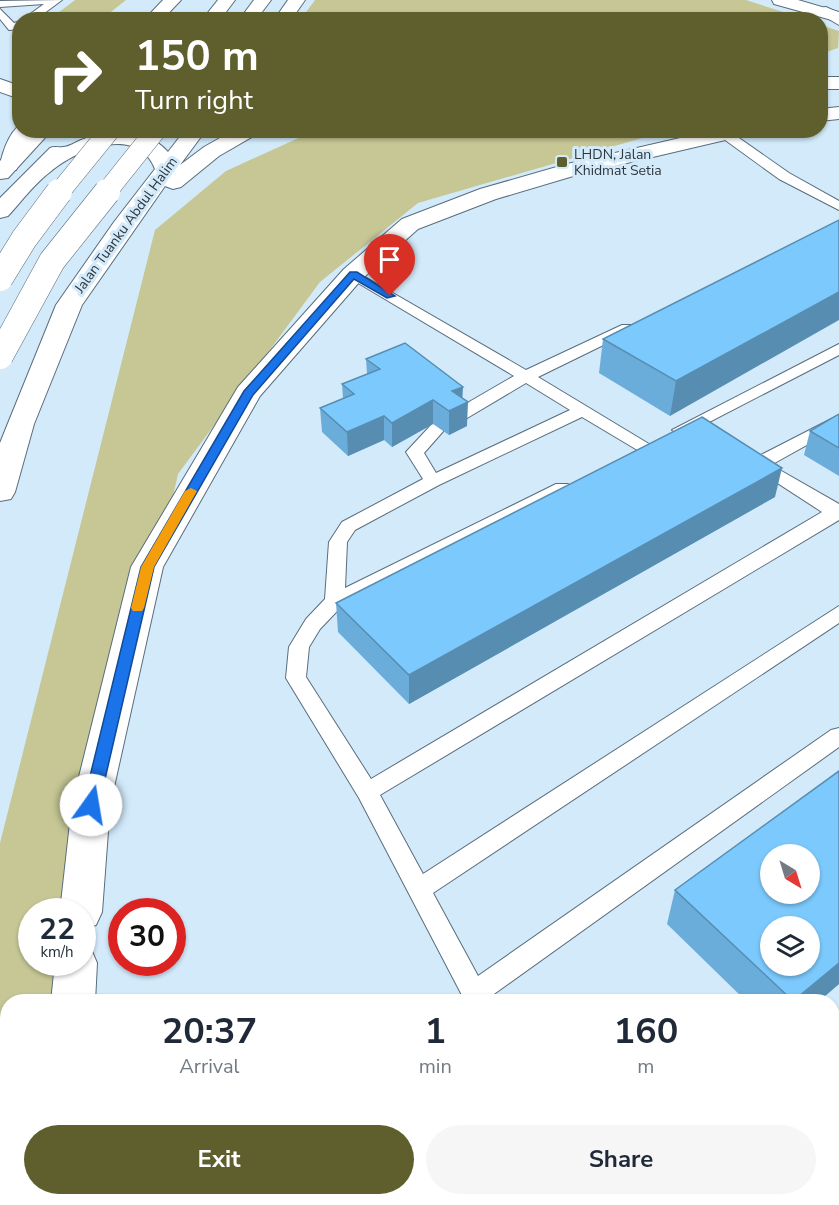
<!DOCTYPE html>
<html lang="en">
<head>
<meta charset="utf-8">
<style>
  :root { --surface:#fff; --page:#f6f6f7; --text:#1f2937; --muted:#747a83; --accent:#5f5f2d }
  body { margin:0; font-family:"Nunito Sans",sans-serif; background:var(--page); color:var(--text); height:100vh; display:flex; flex-direction:column; font-size:22px; white-space:nowrap }
  * { box-sizing:border-box; margin:0 }
  p { font-size:20px; color:var(--muted) }
  .icon { flex:none; width:33px; height:33px; fill:none; stroke:currentColor; stroke-width:2; stroke-linecap:round; stroke-linejoin:round }
  .map { position:relative; flex:1; overflow:hidden }
  .drawer { position:absolute; left:0px; top:994px; width:840px; height:212px; display:flex; flex-direction:column; background:var(--surface); border-radius:24px 24px 0 0; box-shadow:0 2px 4px #0004 }
  .drawer>* { flex:none }
  .banner { position:absolute; left:12px; top:12px; width:816px; height:126px; border-radius:24px; box-shadow:0 2px 4px #0004; background:#5f5f2d; color:#fff; overflow:hidden }
  .needle { width:39px; rotate:142deg }
  .buttons { position:absolute; left:760px; top:844px; display:grid; gap:12px }
  .buttons a { display:grid; place-items:center; width:60px; height:60px; border-radius:50%; background:var(--surface); box-shadow:0 2px 4px #0004; font-size:30px }
  .speed { position:absolute; left:18px; top:898px; display:flex; gap:12px; font-size:30px; font-weight:700; text-align:center }
  .speed>* { display:grid; place-content:center; width:78px; height:78px; border-radius:50%; background:var(--surface); box-shadow:0 2px 4px #0004; line-height:1 }
  .speed small { font-size:15px; font-weight:400 }
  .speed .limit { border:9px solid #d22; background:#fff; color:#111 }
  .pin { position:absolute; display:grid; place-items:center; width:51px; height:51px; color:#fff; margin:-62px -26px; border-radius:50% 50% 50% 0; rotate:-45deg; box-shadow:0 0 6px #0007 }
  .pin .icon { rotate:45deg }
  .me { position:absolute; width:66px; margin:-33px; rotate:13deg; stroke-linejoin:round; filter:drop-shadow(0 0 4px #0008) }
  .turn { display:flex; align-items:center; gap:21px; height:126px; padding:0 24px; font-size:27px }
  .turn .icon { width:78px; height:78px; stroke-width:2.5 }
  .turn b { display:block; font-size:42px; line-height:51px }
  .eta { display:flex; justify-content:space-evenly; align-items:center; height:102px; text-align:center }
  .eta b { font-size:36px; font-weight:700; line-height:42px }
  .primary-button { display:flex; gap:12px; margin-top:auto; padding:12px 24px }
  .primary-button a { flex:1; height:69px; border-radius:36px; background:var(--accent); color:#fff; font-size:24px; font-weight:700; line-height:69px; text-align:center }
  .primary-button a+a { background:var(--page); color:var(--text) }
  .map>svg:first-child { display:block }
  .green { fill:#c6c795 }
  .lines { fill:none; stroke-linecap:round; stroke-linejoin:round }
  .lane-casing { stroke:#596d7c; stroke-width:2 }
  .street-casing { stroke:#596d7c; stroke-width:2 }
  .secondary-casing { stroke:#596d7c; stroke-width:2 }
  .primary-casing { stroke:#596d7c; stroke-width:2 }
  .lane { fill:#fff; fill-rule:evenodd }
  .street { fill:#fff; fill-rule:evenodd }
  .secondary { fill:#fff; fill-rule:evenodd }
  .primary { fill:#fff; fill-rule:evenodd }
  .primary-bridge-far1-casing { stroke:#596d7c; stroke-width:21; stroke-linecap:butt }
  .primary-bridge-casing { stroke:#596d7c; stroke-width:27; stroke-linecap:butt }
  .primary-bridge-far1 { stroke:#fff; stroke-width:20 }
  .primary-bridge { stroke:#fff; stroke-width:26 }
  .wall { fill:#6badda }
  .shaded-wall { fill:#578db1 }
  .building { fill:#7cc9fd; stroke:#578db1; stroke-width:1.5; fill-rule:evenodd }
  .route { fill:#1a73e8; stroke:#114b97; stroke-width:1.5 }
  .slow { fill:#f59e0b }
  .poi-dot { fill:#5f5f2d; stroke:#d3eafb; stroke-width:2 }
  .labels { text-anchor:middle; dominant-baseline:central; stroke-width:6; stroke-linejoin:round; paint-order:stroke }
  .far-poi-label { font-size:14px; fill:#2e373d; stroke:#d3eafb; text-anchor:start }
  .far-street-label { font-size:14px; fill:#2e373d; stroke:#d3eafb }
</style>
</head>
<body>
<div class="map">
<svg width="839" height="1205" viewBox="0 0 839 1205">
  <rect width="100%" height="100%" fill="#d3eafb"/>
  <g class="green">
    <path d="M 75,0 L 126,0 L 102,19 L 50,19 Z"/>
    <path d="M 315,0 L 746,0 L 805,19 L 301,19 Z"/>
    <path d="M 821,25 L 839,31 L 838,48 L 821,54 Z"/>
    <path d="M 314,131 L 677,131 L 649,136 L 418,203 L 320,282 L 178,474 L 80,912 L 32,912 L 32,963 L 68,963 L 60,1002 L 8,1002 L 8,1199 L 6,1205 L 0,1205 L 0,843 L 155,230 L 226,171 Z"/>
  </g>
  <g class="lines">
    <g class="lane-casing">
      <g id="lane">
        <path d="M 62,0 L 35,20 L 22,20 L 44,4 L 0,7 L 0,1 Z"/>
        <path d="M 0,9 L 14,23 L 20,21 L 20,29 L 9,30 L 0,19 Z"/>
        <path d="M 721,131 L 729,131 L 789,173 L 839,201 L 839,210 L 779,179 L 721,137 Z"/>
        <path d="M 353,270 L 526,370 L 622,325 L 632,325 L 635,328 L 632,331 L 538,377 L 654,447 L 645,452 L 639,451 L 582,417 L 439,485 L 355,530 L 347,542 L 345,588 L 556,484 L 568,484 L 571,488 L 568,492 L 342,606 L 320,629 L 309,647 L 306,677 L 371,779 L 822,512 L 748,464 L 751,460 L 839,415 L 839,427 L 771,465 L 839,504 L 839,520 L 380,795 L 423,874 L 839,606 L 839,623 L 433,893 L 478,976 L 831,730 L 839,728 L 839,747 L 494,994 L 498,1002 L 465,1001 L 359,798 L 286,678 L 289,647 L 306,619 L 325,599 L 329,542 L 342,522 L 423,479 L 406,452 L 432,424 L 444,424 L 446,428 L 424,453 L 436,473 L 570,410 L 526,383 L 462,421 L 450,421 L 448,417 L 450,413 L 514,376 L 348,277 L 348,271 Z"/>
        <path d="M 839,344 L 839,355 L 686,434 L 680,435 L 672,430 Z"/>
        <path d="M 839,1079 L 839,1106 L 832,1109 L 832,1081 Z"/>
      </g>
    </g>
    <g class="street-casing">
      <g id="street">
        <path d="M 772,0 L 798,0 L 839,12 L 839,22 L 774,4 Z"/>
        <path d="M 0,79 L 20,86 L 20,99 L 0,92 Z"/>
        <path d="M 839,107 L 839,119 L 820,121 L 820,109 Z"/>
        <path d="M 20,125 L 20,130 L 34,130 L 16,170 L 0,170 C 0,157 9,132 20,125 Z"/>
        <path d="M 715,130 L 754,130 L 751,134 L 580,174 L 496,199 L 418,229 L 362,279 L 260,396 L 163,567 L 110,805 L 102,912 L 96,925 L 82,929 L 82,912 L 60,912 L 72,805 L 131,567 L 238,387 L 344,269 L 402,219 L 480,189 L 567,164 Z"/>
        <path d="M 82,946 L 91,949 L 97,963 L 95,1002 L 51,1002 L 55,963 L 82,963 Z"/>
        <path d="M 68,1198 L 117,1198 L 119,1205 L 69,1205 Z"/>
      </g>
    </g>
    <g class="secondary-casing">
      <g id="secondary">
        <path d="M 826,7 L 839,13 L 839,25 L 817,12 L 820,8 Z"/>
        <rect x="820" y="77" width="19" height="12"/>
      </g>
    </g>
    <g class="primary-casing">
      <g id="primary">
        <path d="M 163,0 L 181,0 L 162,20 L 144,20 Z"/>
        <path d="M 218,0 L 235,0 L 220,20 L 202,20 Z"/>
        <path d="M 254,0 L 271,0 L 256,20 L 239,20 Z"/>
        <path d="M 288,0 L 305,0 L 291,20 L 274,20 Z"/>
        <path d="M 30,130 L 52,130 L 8,178 L 0,179 L 0,161 Z"/>
        <path d="M 185,130 L 206,130 L 180,165 L 204,147 L 234,130 L 264,130 L 219,156 L 181,187 L 173,189 L 165,186 L 82,305 L 34,424 L 15,492 L 11,499 L 0,501 L 0,443 L 56,305 L 114,222 L 155,169 C 137,125 79,148 50,172 C 34,184 21,202 8,216 L 0,218 L 0,198 L 50,148 C 55,146 58,148 63,147 C 69,147 76,142 81,140 C 111,129 145,126 168,152 Z"/>
      </g>
    </g>
    <use href="#lane" class="lane"/>
    <use href="#street" class="street"/>
    <use href="#secondary" class="secondary"/>
    <use href="#primary" class="primary"/>
    <g class="primary-bridge-far1-casing">
      <g id="primary-bridge-far1">
        <path d="M 58,194 L 110,130"/>
        <path d="M 105,194 L 156,130"/>
      </g>
    </g>
    <g class="primary-bridge-casing">
      <g id="primary-bridge">
        <path d="M 0,278 L 24,239 L 59,192"/>
        <path d="M 0,356 L 52,261 L 107,192"/>
      </g>
    </g>
    <use href="#primary-bridge-far1" class="primary-bridge-far1"/>
    <use href="#primary-bridge" class="primary-bridge"/>
  </g>
  <g class="wall">
    <path d="M 839,220 L 670,416 L 599,373 L 603,339 Z"/>
    <path d="M 366,359 L 462,398 L 467,426 L 449,435 L 433,424 L 392,447 L 384,440 L 348,456 L 322,432 L 320,408 L 343,399 L 342,384 L 367,374 Z"/>
    <path d="M 839,414 L 839,476 L 804,455 L 810,431 Z"/>
    <path d="M 775,497 L 409,704 L 338,632 L 336,603 Z"/>
    <path d="M 839,771 L 839,984 L 818,1002 L 747,1002 L 667,924 L 675,890 Z"/>
  </g>
  <g class="shaded-wall">
    <path d="M 839,292 L 839,320 L 670,416 L 676,381 Z"/>
    <path d="M 463,387 L 462,405 L 468,402 L 467,426 L 449,435 L 449,411 L 452,391 Z"/>
    <path d="M 433,400 L 433,424 L 392,447 L 392,423 Z"/>
    <path d="M 384,416 L 384,440 L 348,456 L 347,432 Z"/>
    <path d="M 782,468 L 775,497 L 409,704 L 409,675 Z"/>
    <path d="M 839,963 L 839,984 L 818,1002 L 793,1002 Z"/>
  </g>
  <g class="building">
    <path d="M 839,220 L 839,292 L 676,381 L 603,339 Z"/>
    <path d="M 405,343 L 463,387 L 452,391 L 468,402 L 449,411 L 433,400 L 392,423 L 384,416 L 347,432 L 320,408 L 354,394 L 342,384 L 380,369 L 366,359 Z"/>
    <path d="M 839,414 L 839,448 L 810,431 Z"/>
    <path d="M 702,417 L 782,468 L 409,675 L 336,603 Z"/>
    <path d="M 839,771 L 839,963 L 793,1001 L 675,890 ZM 771,855 L 810,855 L 810,894 L 771,894 ZM 771,927 L 810,927 L 810,966 L 771,966 Z"/>
  </g>
  <path class="route" d="M 350,272 L 357,272 L 395,296 L 387,298 L 354,279 L 253,395 L 154,567 L 99,805 L 96,809 L 85,809 L 83,805 L 141,567 L 244,391 Z"/>
  <path class="slow" d="M 191,488 L 197,491 L 154,567 L 144,608 L 142,611 L 133,611 L 131,608 L 141,567 L 185,491 Z"/>
  <rect class="poi-dot" x="556" y="156" width="12" height="12" rx="3"/>
  <g class="labels">
    <g class="far-poi-label">
      <text x="574" y="154">LHDN, Jalan<tspan x="574" dy="16">Khidmat Setia</tspan></text>
    </g>
    <g class="far-street-label">
      <text transform="translate(126 225) rotate(-54)">Jalan Tuanku Abdul Halim</text>
    </g>
  </g>
</svg>
<div class="buttons">
<a><svg class="needle" viewBox="-14 -14 28 28"><path d="M0-13l5 13h-10z" fill="#e53935"/><path d="M0 13l5-13h-10z" fill="#747a83"/></svg></a>
<a><svg class="icon" aria-label="layers" viewBox="0 0 24 24"><path d="M12 4l9 5-9 5-9-5zM3 14l9 5 9-5"/></svg></a>
</div>
<div class="speed"><div>22<small>km/h</small></div><div class="limit">30</div></div>
<div class="pin" style="left:390px;top:296px;background:#d93025"><svg class="icon" aria-label="arrive" viewBox="0 0 24 24"><path d="M6 21V4h12l-3 4 3 4H6"/></svg></div>
<svg class="me" style="left:91px;top:805px" viewBox="-20 -20 40 40"><circle r="19" fill="#fff"/><path d="M0-13L10 11 0 6-10 11z" fill="#1a73e8"/></svg>
<div class="banner">
<div class="turn"><svg class="icon" aria-label="right" viewBox="0 0 24 24"><path d="M7 20v-9h11M14 6l5 5-5 5"/></svg><div><b>150 m</b>Turn right</div></div>
</div>
<section class="drawer">
<div class="eta">
<div><b>20:37</b><p>Arrival</p></div>
<div><b>1</b><p>min</p></div>
<div><b>160</b><p>m</p></div>
</div>
<div class="primary-button"><a>Exit</a><a>Share</a></div>
</section>
</div>
</body>
</html>
